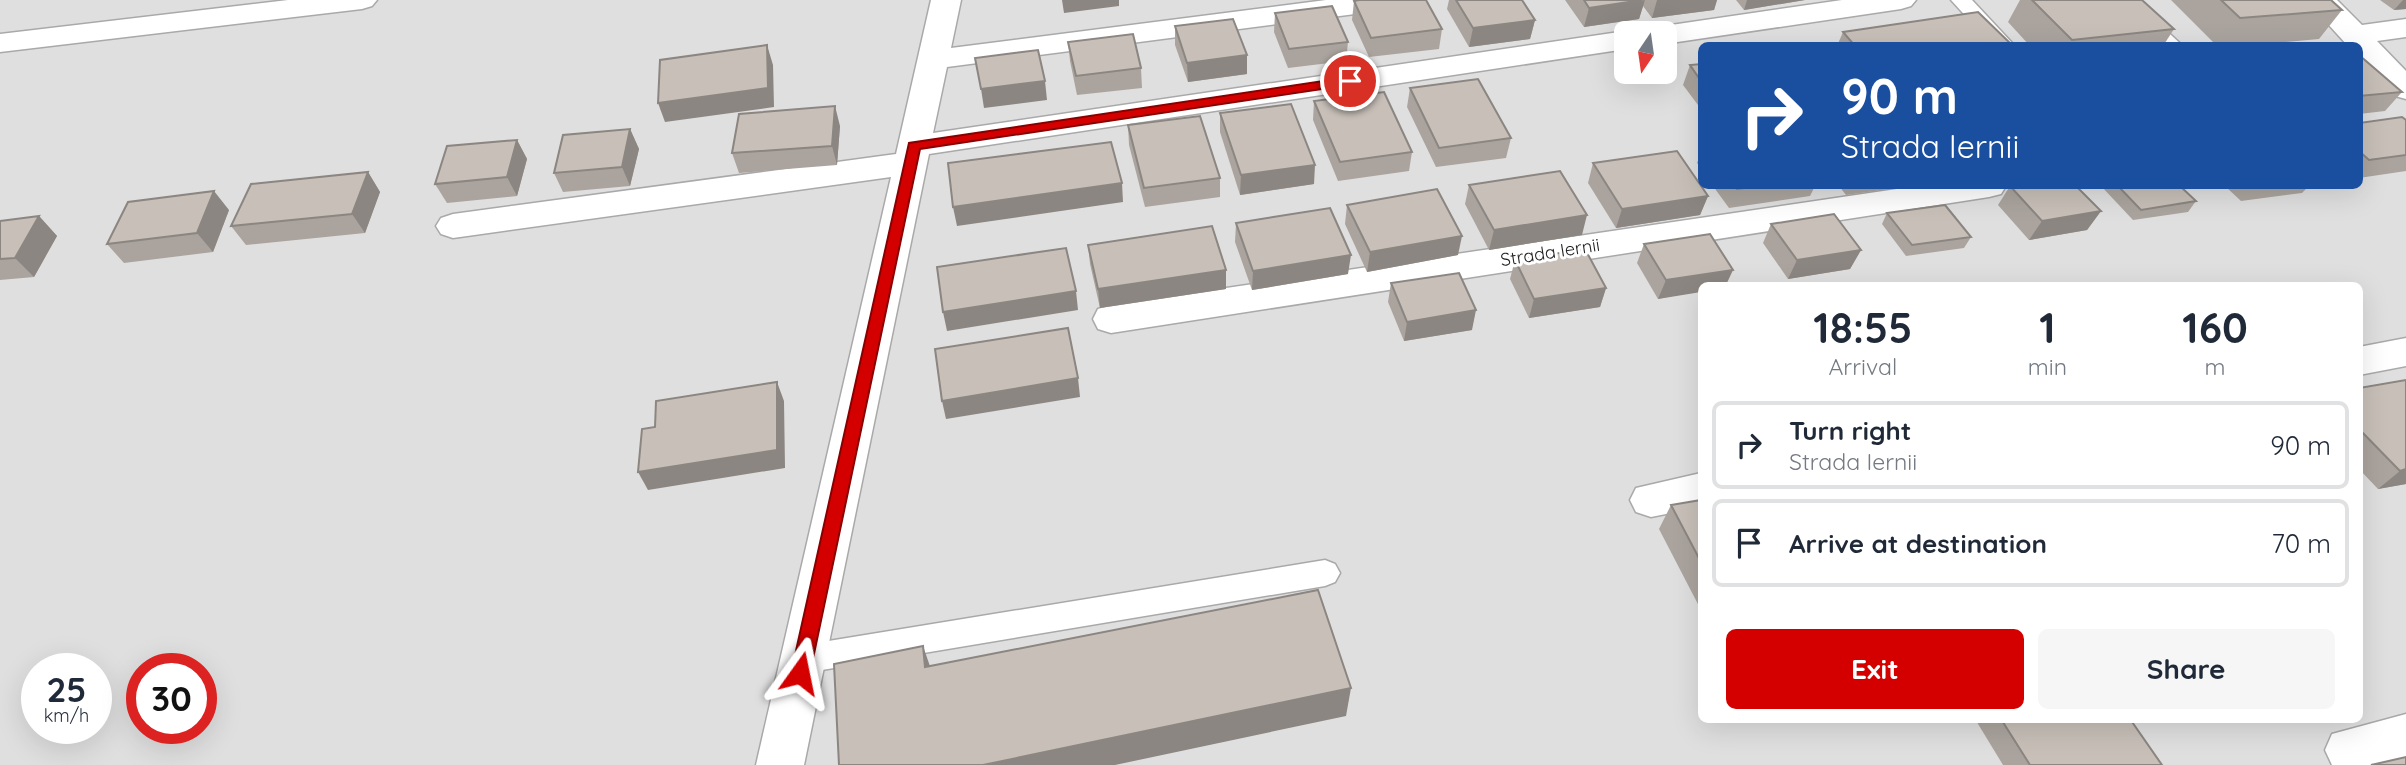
<!DOCTYPE html>
<html lang="en">
<head>
<meta charset="utf-8">
<style>
  :root { --surface:#fff; --page:#f6f6f7; --text:#1f2937; --muted:#747a83; --line:#e0e1e3; --accent:#d40000 }
  body { margin:0; font-family:Quicksand,sans-serif; background:var(--page); color:var(--text); height:100vh; display:flex; flex-direction:column; font-size:26px; white-space:nowrap }
  * { box-sizing:border-box; margin:0 }
  p { font-size:23px; color:var(--muted) }
  .icon { flex:none; width:38px; height:38px; fill:none; stroke:currentColor; stroke-width:2; stroke-linecap:round; stroke-linejoin:round }
  .map { position:relative; flex:1; overflow:hidden }
  .drawer { position:absolute; left:1698px; top:282px; width:665px; height:441px; display:flex; flex-direction:column; background:var(--surface); border-radius:10px; box-shadow:0 7px 28px #0002 }
  .drawer>* { flex:none }
  .top-card { position:absolute; left:1698px; top:42px; width:665px; height:147px; border-radius:10px; box-shadow:0 7px 28px #0002; background:#1a4fa0; color:#fff; overflow:hidden }
  .needle { width:46px; rotate:193deg }
  .controls { position:absolute; left:1614px; top:21px; display:grid; gap:14px }
  .controls a { display:grid; place-items:center; width:63px; height:63px; border-radius:10px; background:var(--surface); box-shadow:0 7px 28px #0002; font-size:35px }
  .speed { position:absolute; left:21px; top:653px; display:flex; gap:14px; font-size:35px; font-weight:700; text-align:center }
  .speed>* { display:grid; place-content:center; width:91px; height:91px; border-radius:50%; background:var(--surface); box-shadow:0 7px 28px #0002; line-height:1 }
  .speed small { font-size:18px; font-weight:400 }
  .speed .limit { border:10px solid #d22; background:#fff; color:#111 }
  .pin { position:absolute; display:grid; place-items:center; width:60px; height:60px; color:#fff; margin:-30px; border:4px solid #fff; border-radius:50%; box-shadow:0 2px 7px #0007 }
  .me { position:absolute; width:77px; margin:-38px; rotate:12deg; stroke-linejoin:round; filter:drop-shadow(0 0 5px #0008) }
  .turn { display:flex; align-items:center; gap:24px; height:147px; padding:0 28px; font-size:32px }
  .turn .icon { width:91px; height:91px; stroke-width:2.5 }
  .turn b { display:block; font-size:49px; line-height:60px }
  .eta { display:flex; justify-content:space-evenly; align-items:center; height:119px; text-align:center }
  .eta b { font-size:42px; font-weight:800; line-height:49px }
  .primary-button { display:flex; gap:14px; margin-top:auto; padding:14px 28px }
  .primary-button a { flex:1; height:80px; border-radius:10px; background:var(--accent); color:#fff; font-size:28px; font-weight:800; line-height:80px; text-align:center }
  .primary-button a+a { background:var(--page); color:var(--text) }
  ul { padding:0; list-style:none }
  li { display:flex; align-items:center; gap:21px; height:88px; margin:0 14px 10px; padding:0 14px; border:4px solid var(--line); border-radius:10px }
  li div { flex:1 }
  li b { display:block; font-size:26px }
  li em { font-style:normal }
  .map>svg:first-child { display:block }
  .residential { fill:#e0dfdf; fill-rule:evenodd }
  .lines { fill:none; stroke-linecap:round; stroke-linejoin:round }
  .lane-casing { stroke:#a9a9a9; stroke-width:3 }
  .street-casing { stroke:#a9a9a9; stroke-width:3 }
  .lane { fill:#fff; fill-rule:evenodd }
  .street { fill:#fff; fill-rule:evenodd }
  .wall { fill:#aba49e }
  .shaded-wall { fill:#8b8681 }
  .building { fill:#c7bfb8; stroke:#8b8681; stroke-width:2 }
  .route { fill:#d40000; stroke:#8a0000; stroke-width:2 }
  .labels { text-anchor:middle; dominant-baseline:central; stroke-width:6; stroke-linejoin:round; paint-order:stroke }
  .street-label { font-size:18px; fill:#222; stroke:#fff }
</style>
</head>
<body>
<div class="map">
<svg width="2406" height="765" viewBox="0 0 2406 765">
  <rect width="100%" height="100%" fill="#f2efe9"/>
  <path class="residential" d="M 0,0 L 2406,0 L 2406,765 L 0,765 ZM 1626,33 L 1664,33 L 1664,72 L 1626,72 ZM 1701,46 L 2359,46 L 2359,186 L 1701,186 ZM 1701,285 L 2359,285 L 2359,719 L 1701,719 ZM 37,668 L 96,668 L 96,728 L 37,728 ZM 142,668 L 201,668 L 201,728 L 142,728 Z"/>
  <g class="lines">
    <g class="lane-casing">
      <g id="lane">
        <path d="M 1951,0 L 1972,0 L 2015,46 L 1993,46 Z"/>
        <path d="M 2111,0 L 2133,0 L 2183,46 L 2160,46 Z"/>
        <path d="M 1325,560 L 1335,564 L 1340,573 L 1335,582 L 1325,586 L 804,673 L 793,669 L 789,659 L 793,649 L 804,645 Z"/>
      </g>
    </g>
    <g class="street-casing">
      <g id="street">
        <path d="M 288,0 L 377,0 L 372,6 L 362,9 L 0,52 L 0,34 Z"/>
        <path d="M 931,0 L 961,0 L 951,48 L 1326,0 L 1409,0 L 1404,6 L 1394,9 L 947,67 L 933,133 L 1626,31 L 1635,33 L 1626,33 L 1626,49 L 929,154 L 804,765 L 756,765 L 891,177 L 453,238 L 441,234 L 436,226 L 441,218 L 453,214 L 896,154 Z"/>
        <path d="M 1842,0 L 1916,0 L 1911,6 L 1901,9 L 1664,44 L 1664,33 L 1650,33 L 1653,29 L 1664,26 Z"/>
        <path d="M 2306,0 L 2337,0 L 2362,25 L 2406,19 L 2406,37 L 2377,41 L 2406,71 L 2406,99 L 2395,96 L 2359,58 L 2359,46 L 2348,46 Z"/>
        <path d="M 1917,186 L 2006,186 L 2001,194 L 1989,197 L 1111,333 L 1098,329 L 1093,319 L 1098,309 L 1111,305 Z"/>
        <path d="M 2406,338 L 2406,366 L 2359,375 L 2359,347 Z"/>
        <path d="M 1701,473 L 1701,507 L 1651,517 L 1636,512 L 1630,500 L 1636,488 Z"/>
        <path d="M 2406,714 L 2406,758 L 2379,765 L 2332,765 L 2325,750 L 2332,734 Z"/>
      </g>
    </g>
    <use href="#lane" class="lane"/>
    <use href="#street" class="street"/>
  </g>
  <g class="wall">
    <path d="M 1449,0 L 1522,0 L 1535,20 L 1530,39 L 1469,47 L 1447,9 Z"/>
    <path d="M 1565,0 L 1717,0 L 1714,10 L 1652,18 L 1643,6 L 1639,19 L 1584,27 Z"/>
    <path d="M 1736,0 L 1805,0 L 1744,10 Z"/>
    <path d="M 2020,0 L 2142,0 L 2174,29 L 2163,46 L 2030,46 L 2008,22 Z"/>
    <path d="M 2171,0 L 2331,0 L 2342,10 L 2319,39 L 2242,46 L 2217,46 Z"/>
    <path d="M 2380,0 L 2406,0 L 2406,9 L 2394,10 Z"/>
    <path d="M 1354,1 L 1442,29 L 1439,49 L 1369,57 L 1352,20 Z"/>
    <path d="M 1275,13 L 1348,42 L 1346,61 L 1288,68 L 1274,32 Z"/>
    <path d="M 1175,26 L 1247,55 L 1247,74 L 1188,82 L 1175,45 Z"/>
    <path d="M 1843,32 L 2013,46 L 1837,46 Z"/>
    <path d="M 1068,42 L 1141,68 L 1142,88 L 1077,95 L 1070,61 Z"/>
    <path d="M 2359,55 L 2402,92 L 2385,111 L 2359,114 Z"/>
    <path d="M 1701,64 L 1701,109 L 1683,85 L 1690,65 Z"/>
    <path d="M 1410,88 L 1511,138 L 1506,158 L 1436,167 L 1407,107 Z"/>
    <path d="M 1314,101 L 1412,152 L 1409,171 L 1338,181 L 1313,120 Z"/>
    <path d="M 1220,113 L 1314,184 L 1240,195 L 1220,132 Z"/>
    <path d="M 2406,120 L 2406,171 L 2359,178 L 2359,123 Z"/>
    <path d="M 1128,125 L 1220,178 L 1220,197 L 1145,207 L 1129,145 Z"/>
    <path d="M 840,126 L 837,165 L 739,173 L 732,153 Z"/>
    <path d="M 630,129 L 639,149 L 630,186 L 563,192 L 554,173 Z"/>
    <path d="M 517,140 L 527,159 L 517,196 L 447,203 L 435,184 Z"/>
    <path d="M 1701,153 L 1701,168 L 1697,163 Z"/>
    <path d="M 1593,163 L 1708,196 L 1700,215 L 1616,228 L 1588,183 Z"/>
    <path d="M 368,172 L 380,192 L 365,233 L 246,245 L 231,226 Z"/>
    <path d="M 1469,185 L 1582,235 L 1489,250 L 1465,204 Z"/>
    <path d="M 1713,186 L 1815,186 L 1810,196 L 1729,208 Z"/>
    <path d="M 1839,186 L 1910,186 L 1846,195 Z"/>
    <path d="M 2010,186 L 2101,211 L 2087,230 L 2029,240 L 1998,205 Z"/>
    <path d="M 2103,186 L 2180,186 L 2196,201 L 2188,212 L 2133,220 L 2102,187 Z"/>
    <path d="M 2225,186 L 2309,186 L 2302,193 L 2241,201 Z"/>
    <path d="M 1347,205 L 1458,255 L 1367,272 L 1345,224 Z"/>
    <path d="M 229,210 L 213,252 L 124,263 L 107,244 Z"/>
    <path d="M 1887,213 L 1971,237 L 1964,248 L 1906,256 L 1882,224 Z"/>
    <path d="M 39,216 L 57,236 L 34,277 L 0,280 L 0,221 Z"/>
    <path d="M 1236,223 L 1348,274 L 1252,290 L 1235,242 Z"/>
    <path d="M 1771,224 L 1861,250 L 1850,269 L 1788,279 L 1763,243 Z"/>
    <path d="M 1644,244 L 1726,285 L 1658,299 L 1637,263 Z"/>
    <path d="M 1088,245 L 1226,270 L 1226,289 L 1100,308 L 1090,264 Z"/>
    <path d="M 1515,260 L 1606,288 L 1600,307 L 1529,318 L 1510,279 Z"/>
    <path d="M 1391,283 L 1472,330 L 1404,341 L 1388,302 Z"/>
    <path d="M 2406,380 L 2406,484 L 2378,489 L 2359,469 L 2359,388 Z"/>
    <path d="M 1701,500 L 1701,610 L 1659,529 L 1671,505 Z"/>
    <path d="M 1975,719 L 2130,719 L 2162,765 L 2003,765 Z"/>
  </g>
  <g class="shaded-wall">
    <path d="M 1062,0 L 1119,0 L 1119,6 L 1064,13 Z"/>
    <path d="M 1645,0 L 1639,19 L 1584,27 L 1589,8 Z"/>
    <path d="M 1657,0 L 1717,0 L 1714,10 L 1652,18 Z"/>
    <path d="M 1747,0 L 1805,0 L 1744,10 Z"/>
    <path d="M 2403,0 L 2406,0 L 2406,9 L 2394,10 Z"/>
    <path d="M 1535,20 L 1530,39 L 1469,47 L 1473,28 Z"/>
    <path d="M 767,45 L 773,65 L 774,107 L 665,122 L 658,103 Z"/>
    <path d="M 1247,55 L 1247,74 L 1188,82 L 1187,63 Z"/>
    <path d="M 1045,81 L 1047,100 L 984,108 L 981,89 Z"/>
    <path d="M 835,106 L 840,126 L 837,165 L 832,146 Z"/>
    <path d="M 630,129 L 639,149 L 630,186 L 622,167 Z"/>
    <path d="M 517,140 L 527,159 L 517,196 L 507,177 Z"/>
    <path d="M 1315,165 L 1314,184 L 1240,195 L 1241,175 Z"/>
    <path d="M 368,172 L 380,192 L 365,233 L 352,214 Z"/>
    <path d="M 1122,183 L 1123,202 L 957,226 L 953,207 Z"/>
    <path d="M 214,191 L 229,210 L 213,252 L 197,233 Z"/>
    <path d="M 1708,196 L 1700,215 L 1616,228 L 1622,209 Z"/>
    <path d="M 2101,211 L 2087,230 L 2029,240 L 2042,221 Z"/>
    <path d="M 1587,215 L 1582,235 L 1489,250 L 1494,230 Z"/>
    <path d="M 39,216 L 57,236 L 34,277 L 15,258 Z"/>
    <path d="M 1462,236 L 1458,255 L 1367,272 L 1370,252 Z"/>
    <path d="M 1861,250 L 1850,269 L 1788,279 L 1797,260 Z"/>
    <path d="M 1351,255 L 1348,274 L 1252,290 L 1253,271 Z"/>
    <path d="M 1226,270 L 1226,289 L 1100,308 L 1098,289 Z"/>
    <path d="M 1733,270 L 1726,285 L 1701,285 L 1701,292 L 1658,299 L 1666,280 Z"/>
    <path d="M 1606,288 L 1600,307 L 1529,318 L 1534,299 Z"/>
    <path d="M 1076,291 L 1078,310 L 947,331 L 943,312 Z"/>
    <path d="M 1476,310 L 1472,330 L 1404,341 L 1407,322 Z"/>
    <path d="M 1078,378 L 1080,397 L 946,419 L 942,401 Z"/>
    <path d="M 777,382 L 784,401 L 785,468 L 648,490 L 638,472 Z"/>
    <path d="M 2406,469 L 2406,484 L 2378,489 L 2400,471 Z"/>
    <path d="M 923,646 L 933,675 L 925,667 Z"/>
    <path d="M 1351,688 L 1346,716 L 1115,765 L 983,765 Z"/>
  </g>
  <g class="building">
    <path d="M 1359,0 L 1426,0 L 1442,29 L 1371,38 L 1354,1 Z"/>
    <path d="M 1456,0 L 1522,0 L 1535,20 L 1473,28 Z"/>
    <path d="M 1584,0 L 1642,0 L 1589,8 Z"/>
    <path d="M 2032,0 L 2142,0 L 2174,29 L 2072,40 Z"/>
    <path d="M 2221,0 L 2331,0 L 2342,10 L 2240,18 Z"/>
    <path d="M 1332,6 L 1348,42 L 1289,49 L 1275,13 Z"/>
    <path d="M 1978,12 L 2013,46 L 1855,46 L 1843,32 Z"/>
    <path d="M 1233,19 L 1247,55 L 1187,63 L 1175,26 Z"/>
    <path d="M 1133,34 L 1141,68 L 1076,76 L 1068,42 Z"/>
    <path d="M 767,45 L 768,88 L 658,103 L 660,60 Z"/>
    <path d="M 1038,50 L 1045,81 L 981,89 L 975,58 Z"/>
    <path d="M 2359,55 L 2402,92 L 2359,96 Z"/>
    <path d="M 1701,64 L 1701,81 L 1690,65 Z"/>
    <path d="M 1478,79 L 1511,138 L 1439,148 L 1410,88 Z"/>
    <path d="M 1384,92 L 1412,152 L 1340,162 L 1314,101 Z"/>
    <path d="M 1291,104 L 1315,165 L 1241,175 L 1220,113 Z"/>
    <path d="M 835,106 L 832,146 L 732,153 L 739,114 Z"/>
    <path d="M 1200,116 L 1220,178 L 1144,188 L 1128,125 Z"/>
    <path d="M 2402,117 L 2406,120 L 2406,155 L 2369,160 L 2359,151 L 2359,123 Z"/>
    <path d="M 630,129 L 622,167 L 554,173 L 563,135 Z"/>
    <path d="M 517,140 L 507,177 L 435,184 L 447,146 Z"/>
    <path d="M 1111,142 L 1122,183 L 953,207 L 948,163 Z"/>
    <path d="M 1677,151 L 1708,196 L 1622,209 L 1593,163 Z"/>
    <path d="M 1560,171 L 1587,215 L 1494,230 L 1469,185 Z"/>
    <path d="M 368,172 L 352,214 L 231,226 L 251,184 Z"/>
    <path d="M 1734,186 L 1760,186 L 1737,189 Z"/>
    <path d="M 2010,186 L 2076,186 L 2101,211 L 2042,221 Z"/>
    <path d="M 2118,186 L 2180,186 L 2196,201 L 2141,210 Z"/>
    <path d="M 1437,189 L 1462,236 L 1370,252 L 1347,205 Z"/>
    <path d="M 214,191 L 197,233 L 107,244 L 128,202 Z"/>
    <path d="M 1945,205 L 1971,237 L 1912,245 L 1887,213 Z"/>
    <path d="M 1330,208 L 1351,255 L 1253,271 L 1236,223 Z"/>
    <path d="M 1834,214 L 1861,250 L 1797,260 L 1771,224 Z"/>
    <path d="M 39,216 L 15,258 L 0,259 L 0,221 Z"/>
    <path d="M 1212,226 L 1226,270 L 1098,289 L 1088,245 Z"/>
    <path d="M 1710,234 L 1733,270 L 1666,280 L 1644,244 Z"/>
    <path d="M 1066,248 L 1076,291 L 943,312 L 937,267 Z"/>
    <path d="M 1585,249 L 1606,288 L 1534,299 L 1515,260 Z"/>
    <path d="M 1459,273 L 1476,310 L 1407,322 L 1391,283 Z"/>
    <path d="M 1068,328 L 1078,378 L 942,401 L 935,349 Z"/>
    <path d="M 2406,380 L 2406,469 L 2400,471 L 2359,429 L 2359,388 Z"/>
    <path d="M 777,382 L 777,450 L 638,472 L 642,429 L 655,427 L 656,401 Z"/>
    <path d="M 1701,500 L 1701,562 L 1671,505 Z"/>
    <path d="M 1318,590 L 1351,688 L 983,765 L 839,765 L 834,664 L 923,646 L 925,667 Z"/>
    <path d="M 2001,719 L 2130,719 L 2162,765 L 2030,765 Z"/>
    <path d="M 2406,757 L 2406,765 L 2371,765 Z"/>
  </g>
  <path class="route" d="M 1350,77 L 1357,81 L 1355,84 L 920,149 L 810,673 L 807,679 L 800,682 L 794,679 L 791,673 L 909,143 Z"/>
  <g class="labels">
    <g class="street-label">
      <text transform="translate(1550 252) rotate(-9)">Strada Iernii</text>
    </g>
  </g>
</svg>
<div class="controls">
<a><svg class="needle" viewBox="-14 -14 28 28"><path d="M0-13l5 13h-10z" fill="#e53935"/><path d="M0 13l5-13h-10z" fill="#747a83"/></svg></a>
</div>
<div class="speed"><div>25<small>km/h</small></div><div class="limit">30</div></div>
<div class="pin" style="left:1350px;top:81px;background:#d93025"><svg class="icon" aria-label="arrive" viewBox="0 0 24 24"><path d="M6 21V4h12l-3 4 3 4H6"/></svg></div>
<svg class="me" style="left:800px;top:673px" viewBox="-20 -20 40 40"><path d="M0-17L14 15 0 8-14 15z" fill="#d40000" stroke="#fff" stroke-width="4"/></svg>
<div class="top-card">
<div class="turn"><svg class="icon" aria-label="right" viewBox="0 0 24 24"><path d="M7 20v-9h11M14 6l5 5-5 5"/></svg><div><b>90 m</b>Strada Iernii</div></div>
</div>
<section class="drawer">
<div class="eta">
<div><b>18:55</b><p>Arrival</p></div>
<div><b>1</b><p>min</p></div>
<div><b>160</b><p>m</p></div>
</div>
<ul>
<li><svg class="icon" aria-label="right" viewBox="0 0 24 24"><path d="M7 20v-9h11M14 6l5 5-5 5"/></svg><div><b>Turn right</b><p>Strada Iernii</p></div><em>90 m</em></li>
<li><svg class="icon" aria-label="arrive" viewBox="0 0 24 24"><path d="M6 21V4h12l-3 4 3 4H6"/></svg><div><b>Arrive at destination</b></div><em>70 m</em></li>
</ul>
<div class="primary-button"><a>Exit</a><a>Share</a></div>
</section>
</div>
</body>
</html>
